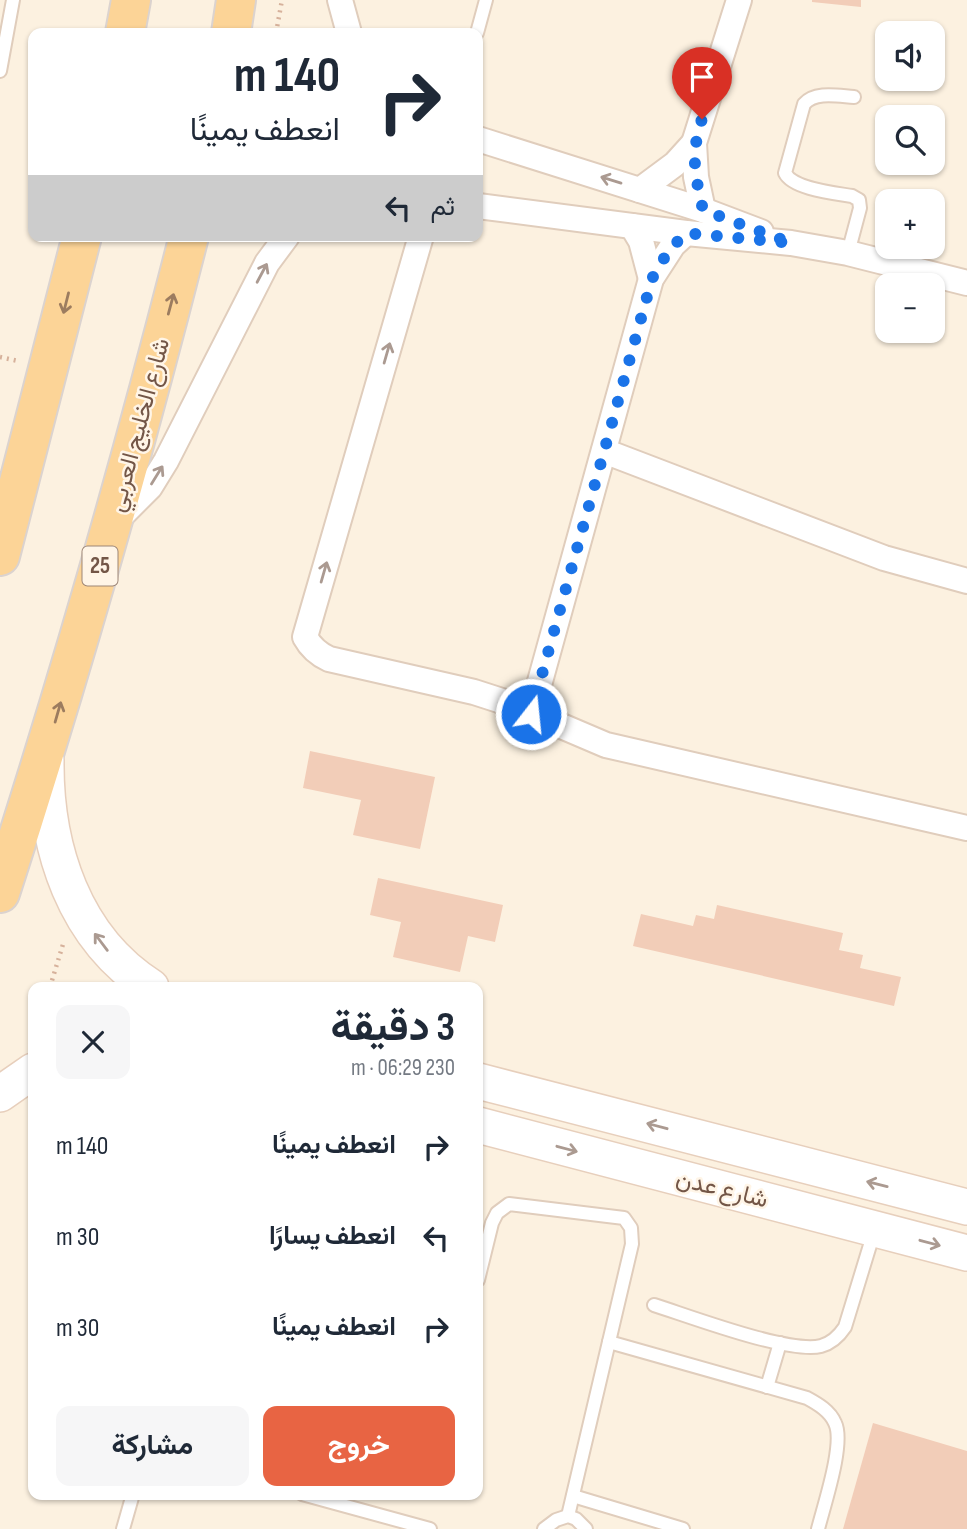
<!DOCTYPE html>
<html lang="ar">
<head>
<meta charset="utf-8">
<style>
  :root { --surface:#fff; --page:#f6f6f7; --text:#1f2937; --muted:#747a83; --accent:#e86443 }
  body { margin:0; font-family:"Sofia Sans Condensed",Vazirmatn,sans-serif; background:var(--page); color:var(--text); direction:rtl; height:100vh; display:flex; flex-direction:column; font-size:26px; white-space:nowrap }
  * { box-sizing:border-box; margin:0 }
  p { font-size:23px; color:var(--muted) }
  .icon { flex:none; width:38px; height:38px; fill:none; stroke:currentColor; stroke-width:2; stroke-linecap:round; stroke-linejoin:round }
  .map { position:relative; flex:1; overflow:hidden; direction:ltr }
  .panel { position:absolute; left:28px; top:982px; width:455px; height:518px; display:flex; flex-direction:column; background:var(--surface); border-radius:14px; box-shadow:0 2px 5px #0004; direction:rtl }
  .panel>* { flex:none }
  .banner { position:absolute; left:28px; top:28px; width:455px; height:214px; border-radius:14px; box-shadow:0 2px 5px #0004; direction:rtl; background:#fff; color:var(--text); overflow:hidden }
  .buttons { position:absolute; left:875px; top:21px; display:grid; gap:14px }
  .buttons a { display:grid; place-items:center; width:70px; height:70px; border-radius:14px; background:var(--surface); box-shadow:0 2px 5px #0004; font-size:35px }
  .pin { position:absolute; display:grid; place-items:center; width:60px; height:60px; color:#fff; margin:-72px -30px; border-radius:50% 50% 50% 0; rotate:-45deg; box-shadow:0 0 7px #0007 }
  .pin .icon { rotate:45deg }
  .me { position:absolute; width:77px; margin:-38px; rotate:16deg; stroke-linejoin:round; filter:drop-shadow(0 0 5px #0008) }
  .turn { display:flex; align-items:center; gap:24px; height:147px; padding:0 28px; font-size:32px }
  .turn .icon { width:91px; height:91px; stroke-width:2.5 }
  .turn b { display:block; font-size:49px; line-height:60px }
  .then { display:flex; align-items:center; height:66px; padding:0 28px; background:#0003; gap:14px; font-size:26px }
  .round { display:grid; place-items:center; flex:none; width:74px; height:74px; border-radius:14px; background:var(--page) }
  .headline { display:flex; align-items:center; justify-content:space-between; height:119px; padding:0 28px }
  h1 { font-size:42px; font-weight:700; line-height:52px }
  .action { display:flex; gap:14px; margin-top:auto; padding:14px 28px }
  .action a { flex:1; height:80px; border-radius:14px; background:var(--accent); color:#fff; font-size:28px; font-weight:700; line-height:80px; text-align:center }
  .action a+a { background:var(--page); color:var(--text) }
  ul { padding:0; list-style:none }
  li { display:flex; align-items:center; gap:21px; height:91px; padding:0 28px }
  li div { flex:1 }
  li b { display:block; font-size:26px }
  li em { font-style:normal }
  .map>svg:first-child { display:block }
  .building { fill:#f2cdb8 }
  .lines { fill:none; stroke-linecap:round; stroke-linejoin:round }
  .lane-casing { stroke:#e0cdbc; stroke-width:16 }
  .street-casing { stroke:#e0cdbc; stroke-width:28 }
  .secondary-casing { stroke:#e7cfbc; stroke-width:38 }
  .primary-casing { stroke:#dbd3cf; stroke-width:42 }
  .path { stroke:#d6b19b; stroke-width:4.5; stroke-dasharray:2 5; stroke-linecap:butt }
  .lane { stroke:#fff; stroke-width:12 }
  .street { stroke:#fff; stroke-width:24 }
  .secondary { stroke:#fff; stroke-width:35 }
  .primary { stroke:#fcd497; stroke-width:38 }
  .oneway { stroke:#ab9a91 }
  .oneway2 { stroke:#9c7c5f }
  .route { stroke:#1a73e8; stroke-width:12; stroke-dasharray:0 21.6 }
  .labels { text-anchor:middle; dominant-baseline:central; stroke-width:5; stroke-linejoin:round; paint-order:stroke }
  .shield { fill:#fff5e7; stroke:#9d8677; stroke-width:2 }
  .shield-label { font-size:23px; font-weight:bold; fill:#735647 }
  .street-label { font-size:24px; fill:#735647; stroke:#fff5e7 }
</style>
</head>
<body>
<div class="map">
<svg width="967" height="1529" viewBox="0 0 967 1529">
  <rect width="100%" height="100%" fill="#fcf1e0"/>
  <g class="building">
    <path d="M 812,0 L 861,0 L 861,7 L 812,2 Z"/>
    <path d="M 310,751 L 435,777 L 420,849 L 353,835 L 361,800 L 303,788 Z"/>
    <path d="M 378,878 L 503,905 L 495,942 L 468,936 L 460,972 L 393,957 L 401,922 L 370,915 Z"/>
    <path d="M 717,905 L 843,933 L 839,950 L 863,955 L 860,968 L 901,977 L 894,1006 L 633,946 L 641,914 L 693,926 L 696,915 L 714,919 Z"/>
    <path d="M 873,1423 L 967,1451 L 967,1529 L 843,1529 Z"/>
  </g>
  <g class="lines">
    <g class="lane-casing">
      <g id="lane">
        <path d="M 477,33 L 486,0"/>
        <path d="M 0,71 L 13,0"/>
        <path d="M 848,253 L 860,208 L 859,200 L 852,196 C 834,193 793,189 785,173 L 804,104 C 815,91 838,96 854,97"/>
        <path d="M 478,1280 L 492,1223 L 497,1213 L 509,1204 L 624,1218 L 631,1228 L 632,1244 L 568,1516"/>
        <path d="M 654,1305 C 689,1316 789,1354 821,1346 C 832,1343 839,1336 845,1327 L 874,1232"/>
        <path d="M 609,1342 L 807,1398 C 818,1404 830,1411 835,1423 C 845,1443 824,1505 818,1529"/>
        <path d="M 767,1387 L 780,1343"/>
        <path d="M 302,1494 L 430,1529"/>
        <path d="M 573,1496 L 683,1529"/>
        <path d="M 123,1529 L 133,1494"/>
        <path d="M 544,1529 L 556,1520 L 568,1516 L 576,1519 L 586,1529"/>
      </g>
    </g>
    <g class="street-casing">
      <g id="street">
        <path d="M 340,0 L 349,33"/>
        <path d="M 478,139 L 703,210 L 761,232"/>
        <path d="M 640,190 L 675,164 L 694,143"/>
        <path d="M 478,206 L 686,233 L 791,243 L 848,253 L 967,283"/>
        <path d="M 703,210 L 696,177 L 694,143 L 739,0"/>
        <path d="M 632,226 L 641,241 L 651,279"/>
        <path d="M 421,236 L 305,637 C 311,648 318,654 329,659 L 474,692 L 505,702 L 606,745 L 967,828"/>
        <path d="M 604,451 L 884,558 L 967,581"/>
        <path d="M 117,520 L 150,487 L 166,461 L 267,263 L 287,236"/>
        <path d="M 531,714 L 651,279 L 673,245 L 686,233"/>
      </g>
    </g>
    <g class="secondary-casing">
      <g id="secondary">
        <path d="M 46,760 C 45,848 74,938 151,987"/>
        <path d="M 478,1081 L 967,1207"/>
        <path d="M 0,1094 L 33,1071"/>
        <path d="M 478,1125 L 967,1253"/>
      </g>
    </g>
    <g class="primary-casing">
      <g id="primary">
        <path d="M 125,33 L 131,0"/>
        <path d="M 231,33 L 236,0"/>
        <path d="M 0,556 L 82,236"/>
        <path d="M 0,893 C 70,677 133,457 189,236"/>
      </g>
    </g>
    <g class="path">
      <path d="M 276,33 L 282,0"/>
      <path d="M 0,357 L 18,361"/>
      <path d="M 50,987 L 64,941"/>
    </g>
    <use href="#lane" class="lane"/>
    <use href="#street" class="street"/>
    <use href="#secondary" class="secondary"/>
    <use href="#primary" class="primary"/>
  </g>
  <defs><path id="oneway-shaft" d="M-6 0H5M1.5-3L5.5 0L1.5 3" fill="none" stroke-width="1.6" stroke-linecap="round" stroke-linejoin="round" transform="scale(1.75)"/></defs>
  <g class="oneway">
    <use href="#oneway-shaft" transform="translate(611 180) rotate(-163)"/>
    <use href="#oneway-shaft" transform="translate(262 273) rotate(-62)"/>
    <use href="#oneway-shaft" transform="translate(387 353) rotate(-74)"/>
    <use href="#oneway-shaft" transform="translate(157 475) rotate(-58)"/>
    <use href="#oneway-shaft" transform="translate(324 572) rotate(-74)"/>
    <use href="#oneway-shaft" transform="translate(101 942) rotate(-127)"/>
    <use href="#oneway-shaft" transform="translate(657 1126) rotate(-165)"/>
    <use href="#oneway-shaft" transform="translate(567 1149) rotate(15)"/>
    <use href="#oneway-shaft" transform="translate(877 1184) rotate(-166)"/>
    <use href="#oneway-shaft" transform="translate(930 1243) rotate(15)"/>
  </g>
  <g class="oneway2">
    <use href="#oneway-shaft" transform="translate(66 303) rotate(104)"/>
    <use href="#oneway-shaft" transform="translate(171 304) rotate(-75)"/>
    <use href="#oneway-shaft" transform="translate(58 712) rotate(-74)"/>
  </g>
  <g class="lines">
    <path class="route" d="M 531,714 L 652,279 C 661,261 671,247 686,233 L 791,243 L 703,210 C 695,174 690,156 702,119"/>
  </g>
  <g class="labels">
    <rect class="shield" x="82.5" y="546.5" width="35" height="39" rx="5"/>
    <g class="shield-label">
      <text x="100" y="566">25</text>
    </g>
    <g class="street-label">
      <text transform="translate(139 425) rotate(-75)">شارع الخليج العربي</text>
      <text transform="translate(722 1189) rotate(14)">شارع عدن</text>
    </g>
  </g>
</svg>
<div class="buttons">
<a><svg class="icon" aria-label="sound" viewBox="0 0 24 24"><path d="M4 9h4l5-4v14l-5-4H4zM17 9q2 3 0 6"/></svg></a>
<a><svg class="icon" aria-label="search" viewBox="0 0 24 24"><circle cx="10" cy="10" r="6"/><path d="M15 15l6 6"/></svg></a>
<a>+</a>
<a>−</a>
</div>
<div class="pin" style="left:702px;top:119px;background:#d93025"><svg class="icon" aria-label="arrive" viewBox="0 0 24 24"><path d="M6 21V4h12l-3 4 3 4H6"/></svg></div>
<svg class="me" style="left:531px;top:714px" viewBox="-20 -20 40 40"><circle r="17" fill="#1a73e8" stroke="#fff" stroke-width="3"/><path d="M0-11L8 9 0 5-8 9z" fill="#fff"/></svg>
<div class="banner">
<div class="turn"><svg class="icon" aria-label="right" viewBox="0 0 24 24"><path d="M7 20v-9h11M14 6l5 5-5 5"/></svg><div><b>140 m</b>انعطف يمينًا</div></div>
<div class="then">ثم<svg class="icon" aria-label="left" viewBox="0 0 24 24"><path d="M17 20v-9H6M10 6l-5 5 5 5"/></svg></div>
</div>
<section class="panel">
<div class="headline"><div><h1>3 دقيقة</h1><p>230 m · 06:29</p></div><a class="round"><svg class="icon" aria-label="close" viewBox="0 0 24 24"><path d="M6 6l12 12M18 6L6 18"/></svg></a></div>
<ul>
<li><svg class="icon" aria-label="right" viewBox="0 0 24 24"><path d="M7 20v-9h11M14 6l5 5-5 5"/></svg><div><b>انعطف يمينًا</b></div><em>140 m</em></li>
<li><svg class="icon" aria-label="left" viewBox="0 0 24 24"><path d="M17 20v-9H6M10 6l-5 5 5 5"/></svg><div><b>انعطف يسارًا</b></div><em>30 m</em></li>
<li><svg class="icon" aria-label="right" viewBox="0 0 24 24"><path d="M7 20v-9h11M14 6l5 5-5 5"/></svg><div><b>انعطف يمينًا</b></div><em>30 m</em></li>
</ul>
<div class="action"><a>خروج</a><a>مشاركة</a></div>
</section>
</div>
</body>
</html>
